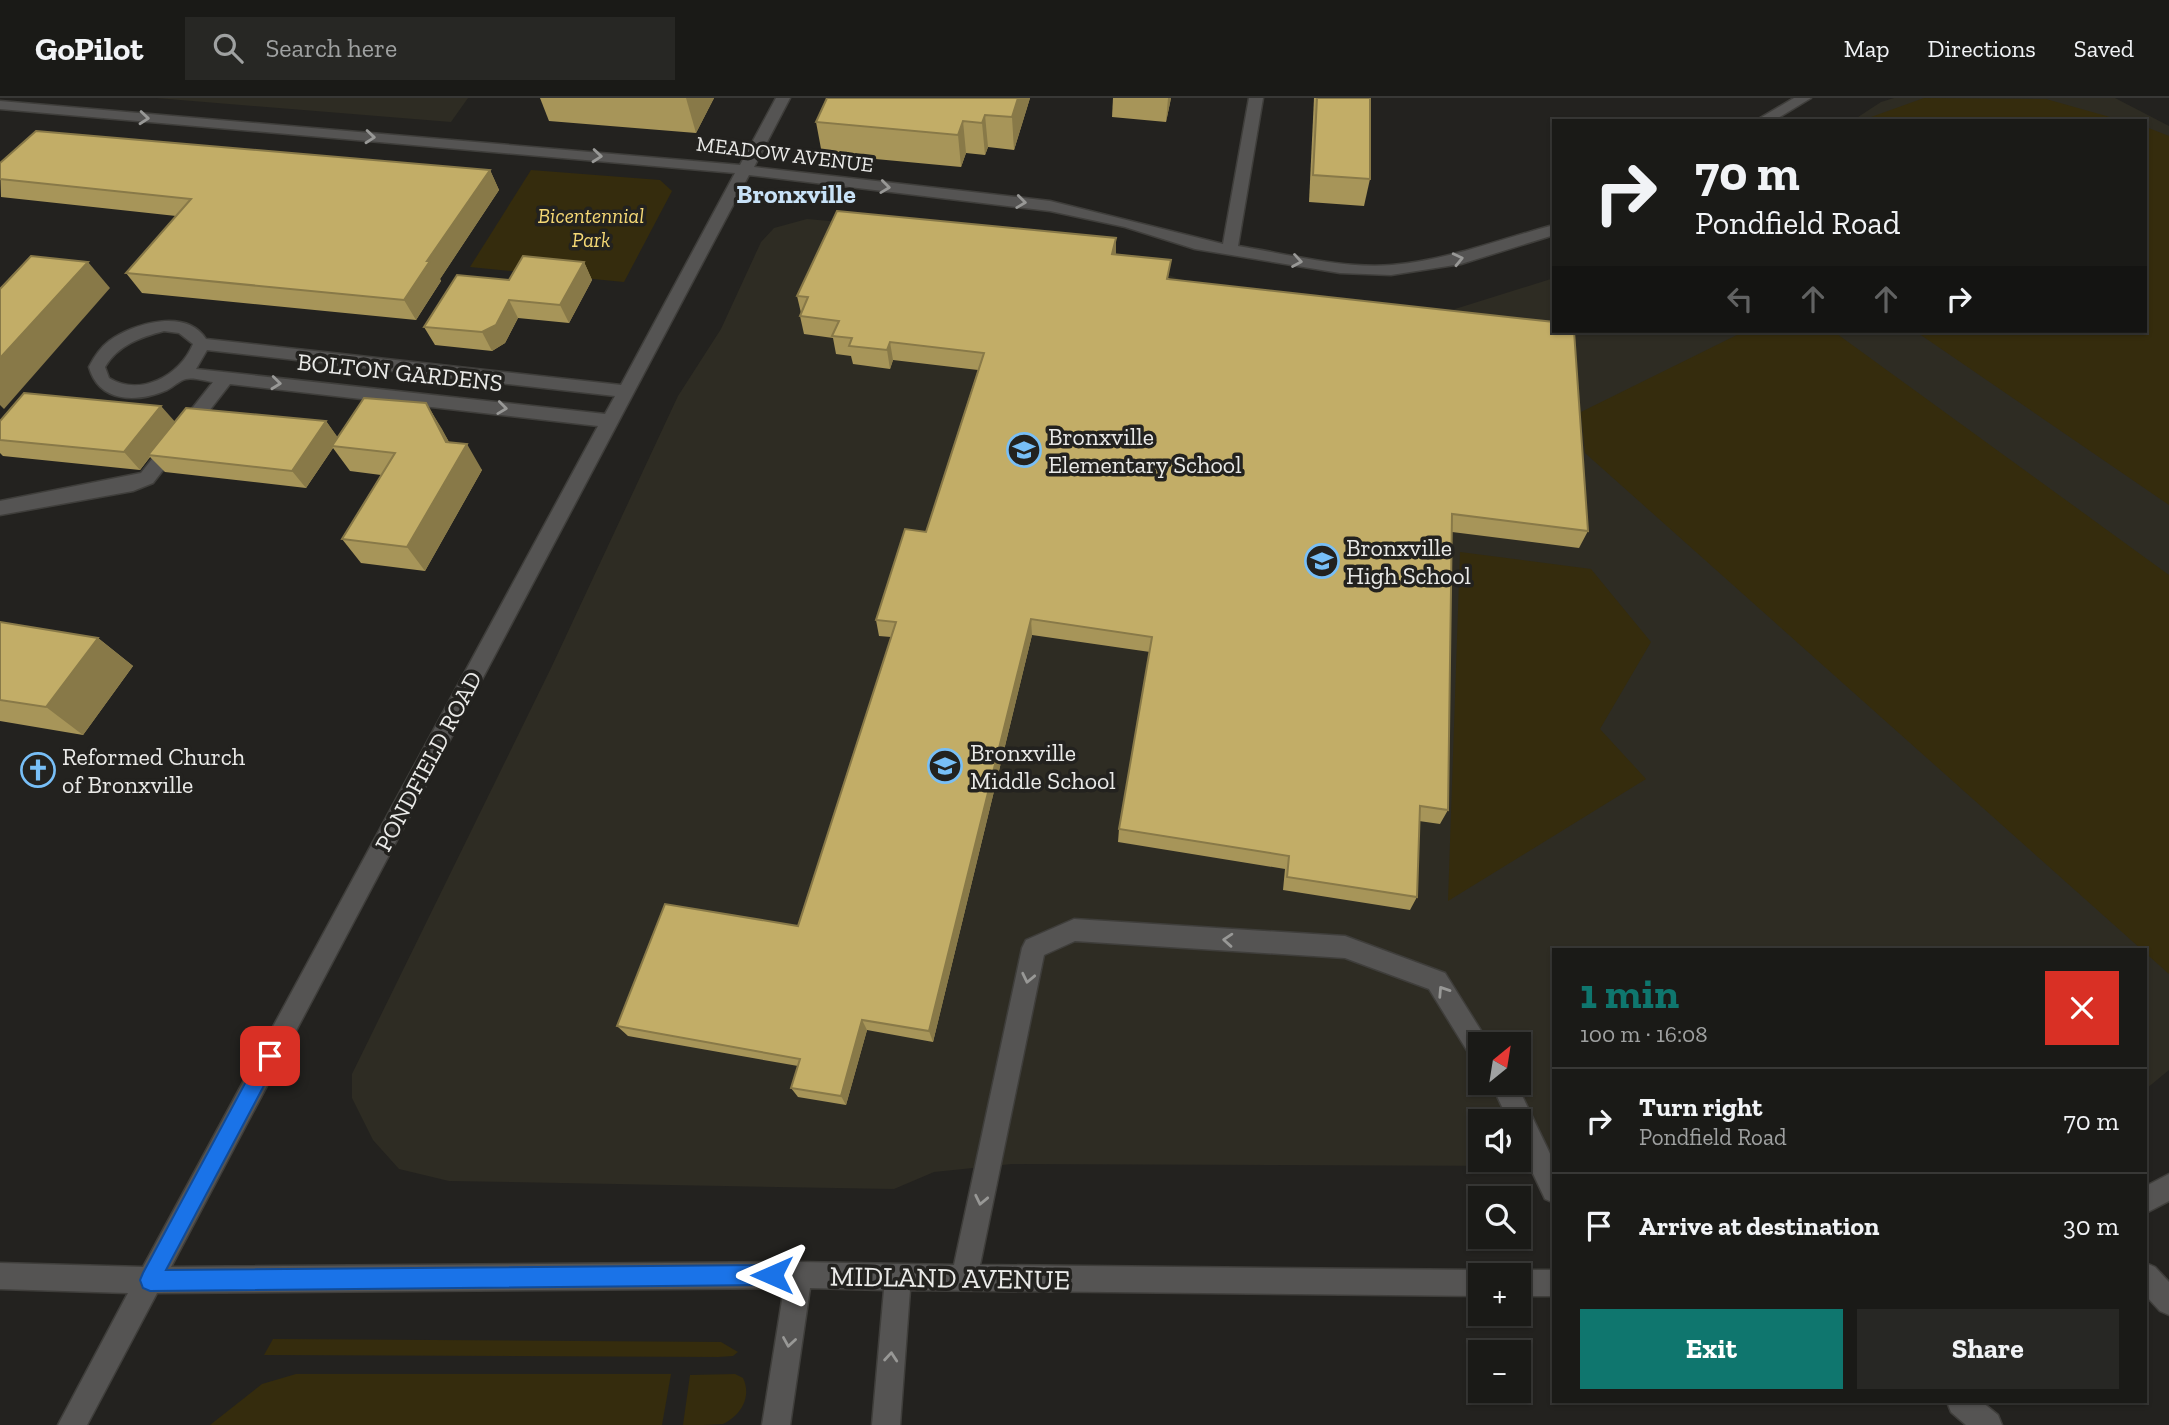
<!DOCTYPE html>
<html lang="en">
<head>
<meta charset="utf-8">
<style>
  :root { --surface:#1a1a17; --page:#272724; --text:#f1f3f6; --muted:#9fa1a1; --line:#383836; --accent:#0f766e }
  body { margin:0; font-family:"Zilla Slab",serif; background:var(--page); color:var(--text); height:100vh; display:flex; flex-direction:column; font-size:26px; white-space:nowrap }
  * { box-sizing:border-box; margin:0 }
  p { font-size:23px; color:var(--muted) }
  .icon { flex:none; width:38px; height:38px; fill:none; stroke:currentColor; stroke-width:2; stroke-linecap:round; stroke-linejoin:round }
  .map { position:relative; flex:1; overflow:hidden }
  .drawer { position:absolute; left:1552px; top:850px; width:595px; height:455px; display:flex; flex-direction:column; background:var(--surface); border-radius:0px; box-shadow:0 2px 5px #0004,0 0 0 2px var(--line) }
  .drawer>* { flex:none }
  .top-card { position:absolute; left:1552px; top:21px; width:595px; height:214px; border-radius:0px; box-shadow:0 2px 5px #0004,0 0 0 2px var(--line); background:#1a1a17; color:var(--text); overflow:hidden }
  .needle { width:46px; rotate:30deg }
  .tools { position:absolute; left:1468px; top:934px; display:grid; gap:14px }
  .tools a { display:grid; place-items:center; width:63px; height:63px; border-radius:0px; background:var(--surface); box-shadow:0 2px 5px #0004,0 0 0 2px var(--line); font-size:35px }
  .pin { position:absolute; display:grid; place-items:center; width:60px; height:60px; color:#fff; margin:-30px; border-radius:14px; box-shadow:0 4px 10px #0006 }
  .me { position:absolute; width:77px; margin:-38px; rotate:270deg; stroke-linejoin:round; filter:drop-shadow(0 0 5px #0008) }
  .turn { display:flex; align-items:center; gap:24px; height:147px; padding:0 28px; font-size:32px }
  .turn .icon { width:91px; height:91px; stroke-width:2.5 }
  .turn b { display:block; font-size:49px; line-height:60px }
  .lanes { display:flex; align-items:center; height:66px; padding:0 28px; background:#0003; justify-content:center; gap:35px; direction:ltr }
  .lanes .off { opacity:.35 }
  .round { display:grid; place-items:center; flex:none; width:74px; height:74px; border-radius:0px; background:var(--page) }
  .summary { display:flex; align-items:center; justify-content:space-between; height:119px; padding:0 28px }
  h1 { font-size:42px; font-weight:800; line-height:52px; color:var(--accent) }
  .cta { display:flex; gap:14px; margin-top:auto; padding:14px 28px }
  .cta a { flex:1; height:80px; border-radius:0px; background:var(--accent); color:#fff; font-size:28px; font-weight:800; line-height:80px; text-align:center }
  .cta a+a { background:var(--page); color:var(--text) }
  ul { padding:0; list-style:none }
  li { display:flex; align-items:center; gap:21px; height:105px; padding:0 28px; border-top:2px solid var(--line) }
  li div { flex:1 }
  li b { display:block; font-size:26px }
  li em { font-style:normal }
  header { display:flex; align-items:center; gap:42px; box-sizing:border-box; height:98px; padding:0 35px; background:var(--surface); border-bottom:2px solid var(--line) }
  header strong { font-size:33px }
  nav { display:flex; gap:38px; margin-inline-start:auto; font-size:24px }
  .search { width:490px; height:63px; background:var(--page); display:flex; align-items:center; gap:18px; box-sizing:border-box; padding:0 24px; border-radius:0px; color:var(--muted); font-size:26px }
  .map>svg:first-child { display:block }
  .built { fill:#2e2c23; fill-rule:evenodd }
  .green { fill:#352c0d }
  .lines { fill:none; stroke-linecap:round; stroke-linejoin:round }
  .minor-casing { stroke:#3f3e3b; stroke-width:3 }
  .minor { fill:#555453; fill-rule:evenodd }
  .wall { fill:#a79559 }
  .shaded-wall { fill:#887948 }
  .building { fill:#c2ad67; stroke:#887948; stroke-width:2 }
  .oneway { stroke:#989896 }
  .route { fill:#1a73e8; stroke:#114b97; stroke-width:2 }
  .labels { text-anchor:middle; dominant-baseline:central; stroke-width:7; stroke-linejoin:round; paint-order:stroke }
  .far-street-label { font-size:21px; fill:#eaeae8; stroke:#23221f }
  .far-park-label { font-size:21px; font-style:italic; fill:#f5d875; stroke:#23221f }
  .street-label { font-size:24px; fill:#eaeae8; stroke:#23221f }
  .poi-label { font-size:24px; fill:#eaeae8; stroke:#23221f; text-anchor:start }
  .far-district-label { font-size:26px; font-weight:bold; fill:#c8e2f7; stroke:#23221f }
  .near-street-label { font-size:28px; fill:#eaeae8; stroke:#23221f }
</style>
</head>
<body>
<header>
<strong>GoPilot</strong>
<div class="search"><svg class="icon" aria-label="search" viewBox="0 0 24 24"><circle cx="10" cy="10" r="6"/><path d="M15 15l6 6"/></svg>Search here</div>
<nav><a>Map</a><a>Directions</a><a>Saved</a></nav>
</header>
<div class="map">
<svg width="2169" height="1327" viewBox="0 0 2169 1327">
  <rect width="100%" height="100%" fill="#23221f"/>
  <g class="built">
    <path d="M 156,0 L 468,0 L 451,24 Z"/>
    <path d="M 1894,0 L 2115,0 L 2169,28 L 2169,972 L 2146,991 L 2146,852 L 1554,852 L 1554,1068 L 1012,1066 L 934,1074 L 894,1091 L 449,1083 L 399,1071 L 373,1042 L 352,1000 L 352,976 L 552,568 L 678,298 L 721,231 L 761,144 L 774,130 L 807,121 L 928,132 L 1126,161 L 1198,188 L 1439,216 L 1554,180 L 1554,233 L 2146,233 L 2146,23 L 1852,23 L 1881,4 ZM 1480,947 L 1519,947 L 1519,985 L 1480,985 ZM 1480,1024 L 1519,1024 L 1519,1062 L 1480,1062 Z"/>
  </g>
  <g class="green">
    <path d="M 1924,0 L 2046,1 L 2124,23 L 1860,23 Z"/>
    <path d="M 2146,29 L 2169,38 L 2169,407 L 1915,233 L 2146,233 Z"/>
    <path d="M 531,72 L 660,82 L 672,93 L 624,184 L 470,169 Z"/>
    <path d="M 1745,233 L 1833,233 L 2169,477 L 2169,876 L 1585,355 L 1581,314 Z"/>
    <path d="M 1460,454 L 1591,471 L 1651,544 L 1600,631 L 1646,681 L 1448,803 Z"/>
    <path d="M 273,1241 L 721,1244 L 738,1254 L 733,1258 L 718,1259 L 264,1257 Z"/>
    <path d="M 296,1276 L 671,1276 L 662,1327 L 210,1327 L 262,1286 Z"/>
    <path d="M 735,1276 L 743,1280 C 752,1299 741,1317 723,1326 C 713,1327 694,1327 683,1327 L 690,1277 Z"/>
  </g>
  <g class="lines">
    <g class="minor-casing">
      <g id="minor">
        <path d="M 776,0 L 790,0 L 754,69 L 1050,103 L 1223,146 L 1249,0 L 1263,0 L 1238,148 C 1288,156 1341,171 1392,167 C 1449,162 1500,141 1554,127 L 1554,137 L 1461,166 L 1391,177 L 1340,175 L 1195,151 L 1125,129 L 1050,113 L 749,77 L 171,1169 L 799,1164 L 954,1167 L 1022,850 L 1026,842 L 1074,821 L 1345,838 L 1445,875 L 1490,947 L 1480,947 L 1480,963 L 1471,959 L 1429,891 L 1345,860 L 1075,843 L 1044,857 L 980,1167 L 1480,1172 L 1490,1178 L 1480,1178 L 1480,1198 L 910,1192 L 900,1327 L 872,1327 L 884,1192 L 810,1190 L 790,1327 L 762,1327 L 784,1190 L 157,1195 L 87,1327 L 58,1327 L 128,1195 L 0,1191 L 0,1165 L 143,1169 L 598,328 L 230,286 L 153,385 L 133,393 L 0,417 L 0,403 L 141,375 L 213,284 C 206,283 193,279 186,281 C 180,282 173,289 167,292 C 137,305 99,305 89,269 C 94,259 100,250 109,243 C 134,225 186,210 206,241 L 621,287 L 735,75 L 0,11 L 0,3 L 740,67 ZM 164,233 L 179,235 L 193,246 C 180,278 140,299 109,280 L 105,269 C 118,247 141,239 164,233 ZM 207,252 L 615,298 L 605,316 L 196,271 Z"/>
        <path d="M 1794,0 L 1811,0 L 1773,23 L 1755,23 Z"/>
        <path d="M 1491,985 L 1516,985 L 1554,1064 L 1554,1105 L 1545,1101 L 1519,1046 L 1519,1024 L 1509,1024 Z"/>
        <path d="M 2169,1076 L 2169,1103 L 2146,1115 L 2146,1088 Z"/>
        <path d="M 2146,1165 L 2155,1169 L 2169,1184 L 2169,1217 L 2160,1213 L 2146,1198 Z"/>
        <path d="M 1519,1172 L 1554,1172 L 1554,1198 L 1519,1198 L 1519,1178 L 1509,1178 Z"/>
        <path d="M 1947,1304 L 1982,1304 L 1998,1317 L 2002,1327 L 1966,1327 L 1951,1314 Z"/>
      </g>
    </g>
    <use href="#minor" class="minor"/>
  </g>
  <g class="wall">
    <path d="M 540,0 L 714,0 L 696,35 L 549,23 Z"/>
    <path d="M 1030,0 L 1014,52 L 988,49 L 985,57 L 966,55 L 961,69 L 822,56 L 816,24 Z"/>
    <path d="M 1113,0 L 1171,0 L 1166,24 L 1112,19 Z"/>
    <path d="M 1314,0 L 1370,0 L 1370,81 L 1364,108 L 1309,104 Z"/>
    <path d="M 0,65 L 490,72 L 499,92 L 440,181 L 441,183 L 416,222 L 142,195 L 126,175 L 176,118 L 1,99 Z"/>
    <path d="M 1116,156 L 1170,181 L 1588,433 L 1579,450 L 1452,434 L 1448,712 L 1440,726 L 1419,723 L 1417,799 L 1410,812 L 1283,792 L 1285,771 L 1118,744 L 1119,731 L 1150,554 L 1032,537 L 933,944 L 867,932 L 846,1007 L 798,999 L 791,990 L 798,968 L 628,938 L 617,928 L 798,828 L 891,539 L 879,538 L 876,522 L 926,434 L 978,272 L 893,262 L 890,271 L 853,266 L 851,258 L 836,256 L 833,240 L 804,236 L 800,218 L 801,215 L 797,198 Z"/>
    <path d="M 584,164 L 592,182 L 569,225 L 518,220 L 505,245 L 492,253 L 435,247 L 424,229 L 509,182 Z"/>
    <path d="M 426,305 L 449,344 L 482,372 L 425,473 L 361,465 L 342,441 L 381,377 L 350,373 L 333,350 L 306,390 L 165,374 L 150,359 L 140,372 L 3,358 L 0,355 L 0,323 L 326,323 L 337,339 Z"/>
    <path d="M 0,524 L 98,540 L 133,568 L 83,637 L 0,623 Z"/>
  </g>
  <g class="shaded-wall">
    <path d="M 686,0 L 714,0 L 696,35 Z"/>
    <path d="M 1018,0 L 1030,0 L 1014,52 L 1012,19 Z"/>
    <path d="M 1168,0 L 1171,0 L 1166,24 Z"/>
    <path d="M 985,17 L 988,49 L 985,57 L 982,25 Z"/>
    <path d="M 963,23 L 966,55 L 961,69 L 958,37 Z"/>
    <path d="M 490,72 L 499,92 L 440,181 L 441,183 L 416,222 L 404,202 L 427,163 Z"/>
    <path d="M 1116,140 L 1116,158 L 1112,156 Z"/>
    <path d="M 88,164 L 110,190 L 4,311 L 0,307 L 0,260 Z"/>
    <path d="M 584,164 L 592,182 L 569,225 L 560,207 Z"/>
    <path d="M 509,202 L 518,220 L 505,245 L 492,253 L 482,234 Z"/>
    <path d="M 890,244 L 893,262 L 890,271 L 887,252 Z"/>
    <path d="M 426,305 L 442,331 L 458,361 L 467,346 L 482,372 L 425,473 L 407,449 Z"/>
    <path d="M 161,308 L 177,326 L 148,357 L 150,359 L 140,372 L 124,354 Z"/>
    <path d="M 326,323 L 339,341 L 332,348 L 333,350 L 306,390 L 292,373 Z"/>
    <path d="M 1031,521 L 1032,537 L 933,944 L 929,933 Z"/>
    <path d="M 98,540 L 133,568 L 83,637 L 46,609 Z"/>
    <path d="M 862,922 L 867,932 L 846,1007 L 841,998 Z"/>
  </g>
  <g class="building">
    <path d="M 827,0 L 1018,0 L 1012,19 L 985,17 L 982,25 L 963,23 L 958,37 L 816,24 Z"/>
    <path d="M 1317,0 L 1370,0 L 1370,81 L 1313,77 Z"/>
    <path d="M 36,33 L 490,72 L 427,163 L 430,163 L 404,202 L 126,175 L 191,101 L 0,81 L 0,65 Z"/>
    <path d="M 837,113 L 1116,140 L 1112,156 L 1171,162 L 1167,181 L 1554,224 L 1554,233 L 1574,233 L 1588,433 L 1452,416 L 1448,712 L 1420,708 L 1417,799 L 1287,779 L 1289,758 L 1119,731 L 1152,539 L 1031,521 L 929,933 L 862,922 L 841,998 L 791,990 L 800,961 L 617,928 L 665,806 L 798,828 L 896,524 L 876,522 L 905,431 L 926,434 L 984,255 L 890,244 L 887,252 L 849,248 L 852,240 L 832,238 L 839,223 L 800,218 L 808,199 L 797,198 Z"/>
    <path d="M 31,158 L 88,164 L 0,260 L 0,191 Z"/>
    <path d="M 523,158 L 584,164 L 560,207 L 509,202 L 496,227 L 482,234 L 424,229 L 457,177 L 509,182 Z"/>
    <path d="M 24,295 L 161,308 L 124,354 L 0,342 L 0,323 Z"/>
    <path d="M 364,300 L 426,305 L 446,344 L 467,346 L 407,449 L 342,441 L 395,355 L 332,348 Z"/>
    <path d="M 186,310 L 326,323 L 292,373 L 148,357 Z"/>
    <path d="M 0,524 L 98,540 L 46,609 L 0,602 Z"/>
  </g>
  <defs><path id="oneway-chevron" d="M-2-3.5L2.5 0L-2 3.5" fill="none" stroke-width="1.6" stroke-linecap="round" stroke-linejoin="round" transform="scale(1.75)"/></defs>
  <g class="oneway">
    <use href="#oneway-chevron" transform="translate(144 20) rotate(5)"/>
    <use href="#oneway-chevron" transform="translate(370 39) rotate(5)"/>
    <use href="#oneway-chevron" transform="translate(597 58) rotate(5)"/>
    <use href="#oneway-chevron" transform="translate(885 89) rotate(7)"/>
    <use href="#oneway-chevron" transform="translate(1021 104) rotate(7)"/>
    <use href="#oneway-chevron" transform="translate(1458 161) rotate(-13)"/>
    <use href="#oneway-chevron" transform="translate(1297 163) rotate(9)"/>
    <use href="#oneway-chevron" transform="translate(276 285) rotate(6)"/>
    <use href="#oneway-chevron" transform="translate(502 310) rotate(7)"/>
    <use href="#oneway-chevron" transform="translate(1228 842) rotate(-176)"/>
    <use href="#oneway-chevron" transform="translate(1028 880) rotate(102)"/>
    <use href="#oneway-chevron" transform="translate(1443 893) rotate(-123)"/>
    <use href="#oneway-chevron" transform="translate(981 1102) rotate(102)"/>
    <use href="#oneway-chevron" transform="translate(789 1244) rotate(99)"/>
    <use href="#oneway-chevron" transform="translate(891 1259) rotate(-85)"/>
  </g>
  <path class="route" d="M 270,949 L 276,952 L 279,958 L 276,965 L 166,1172 L 772,1167 L 779,1170 L 782,1177 L 779,1184 L 772,1187 L 150,1193 L 143,1190 L 140,1182 L 143,1175 L 263,952 Z"/>
  <defs>
    <g id="school-ring" transform="scale(1.75)"><circle r="9.5" fill="#23221f" stroke="#78bff7" stroke-width="1.5"/><path d="M0-5L7-2L0 1L-7-2ZM-4 1L0 2.5L4 1V4Q0 6-4 4Z" fill="#78bff7"/></g>
    <g id="church-ring" transform="scale(1.75)"><circle r="9.5" fill="#23221f" stroke="#78bff7" stroke-width="1.5"/><path d="M-1.2-6h2.4v3.5h3.3v2.4h-3.3V6h-2.4V-.1h-3.3v-2.4h3.3Z" fill="#78bff7"/></g>
  </defs>
  <g fill-rule="evenodd">
    <use href="#school-ring" x="1024" y="352"/>
    <use href="#school-ring" x="1322" y="463"/>
    <use href="#school-ring" x="945" y="668"/>
    <use href="#church-ring" x="38" y="672"/>
  </g>
  <g class="labels">
    <g class="far-street-label">
      <text transform="translate(785 56) rotate(7)">MEADOW AVENUE</text>
    </g>
    <g class="far-park-label">
      <text x="591" y="117">Bicentennial<tspan x="591" dy="24">Park</tspan></text>
    </g>
    <g class="street-label">
      <text transform="translate(400 274) rotate(6)">BOLTON GARDENS</text>
      <text transform="translate(428 663) rotate(-62)">PONDFIELD ROAD</text>
    </g>
    <g class="poi-label">
      <text x="1048" y="338">Bronxville<tspan x="1048" dy="28">Elementary School</tspan></text>
      <text x="1346" y="449">Bronxville<tspan x="1346" dy="28">High School</tspan></text>
      <text x="970" y="654">Bronxville<tspan x="970" dy="28">Middle School</tspan></text>
      <text x="62" y="658">Reformed Church<tspan x="62" dy="28">of Bronxville</tspan></text>
    </g>
    <g class="far-district-label">
      <text x="796" y="96">Bronxville</text>
    </g>
    <g class="near-street-label">
      <text transform="translate(950 1180) rotate(1)">MIDLAND AVENUE</text>
    </g>
  </g>
</svg>
<div class="tools">
<a><svg class="needle" viewBox="-14 -14 28 28"><path d="M0-13l5 13h-10z" fill="#e53935"/><path d="M0 13l5-13h-10z" fill="#9fa1a1"/></svg></a>
<a><svg class="icon" aria-label="sound" viewBox="0 0 24 24"><path d="M4 9h4l5-4v14l-5-4H4zM17 9q2 3 0 6"/></svg></a>
<a><svg class="icon" aria-label="search" viewBox="0 0 24 24"><circle cx="10" cy="10" r="6"/><path d="M15 15l6 6"/></svg></a>
<a>+</a>
<a>−</a>
</div>
<div class="pin" style="left:270px;top:958px;background:#d93025"><svg class="icon" aria-label="arrive" viewBox="0 0 24 24"><path d="M6 21V4h12l-3 4 3 4H6"/></svg></div>
<svg class="me" style="left:772px;top:1177px" viewBox="-20 -20 40 40"><path d="M0-17L14 15 0 8-14 15z" fill="#1a73e8" stroke="#fff" stroke-width="4"/></svg>
<div class="top-card">
<div class="turn"><svg class="icon" aria-label="right" viewBox="0 0 24 24"><path d="M7 20v-9h11M14 6l5 5-5 5"/></svg><div><b>70 m</b>Pondfield Road</div></div>
<div class="lanes"><svg class="icon off" aria-label="left" viewBox="0 0 24 24"><path d="M17 20v-9H6M10 6l-5 5 5 5"/></svg><svg class="icon off" aria-label="ahead" viewBox="0 0 24 24"><path d="M12 20V5M6 11l6-6 6 6"/></svg><svg class="icon off" aria-label="ahead" viewBox="0 0 24 24"><path d="M12 20V5M6 11l6-6 6 6"/></svg><svg class="icon" aria-label="right" viewBox="0 0 24 24"><path d="M7 20v-9h11M14 6l5 5-5 5"/></svg></div>
</div>
<section class="drawer">
<div class="summary"><div><h1>1 min</h1><p>100 m · 16:08</p></div><a class="round" style="background:#d93025;color:#fff"><svg class="icon" aria-label="close" viewBox="0 0 24 24"><path d="M6 6l12 12M18 6L6 18"/></svg></a></div>
<ul>
<li><svg class="icon" aria-label="right" viewBox="0 0 24 24"><path d="M7 20v-9h11M14 6l5 5-5 5"/></svg><div><b>Turn right</b><p>Pondfield Road</p></div><em>70 m</em></li>
<li><svg class="icon" aria-label="arrive" viewBox="0 0 24 24"><path d="M6 21V4h12l-3 4 3 4H6"/></svg><div><b>Arrive at destination</b></div><em>30 m</em></li>
</ul>
<div class="cta"><a>Exit</a><a>Share</a></div>
</section>
</div>
</body>
</html>
